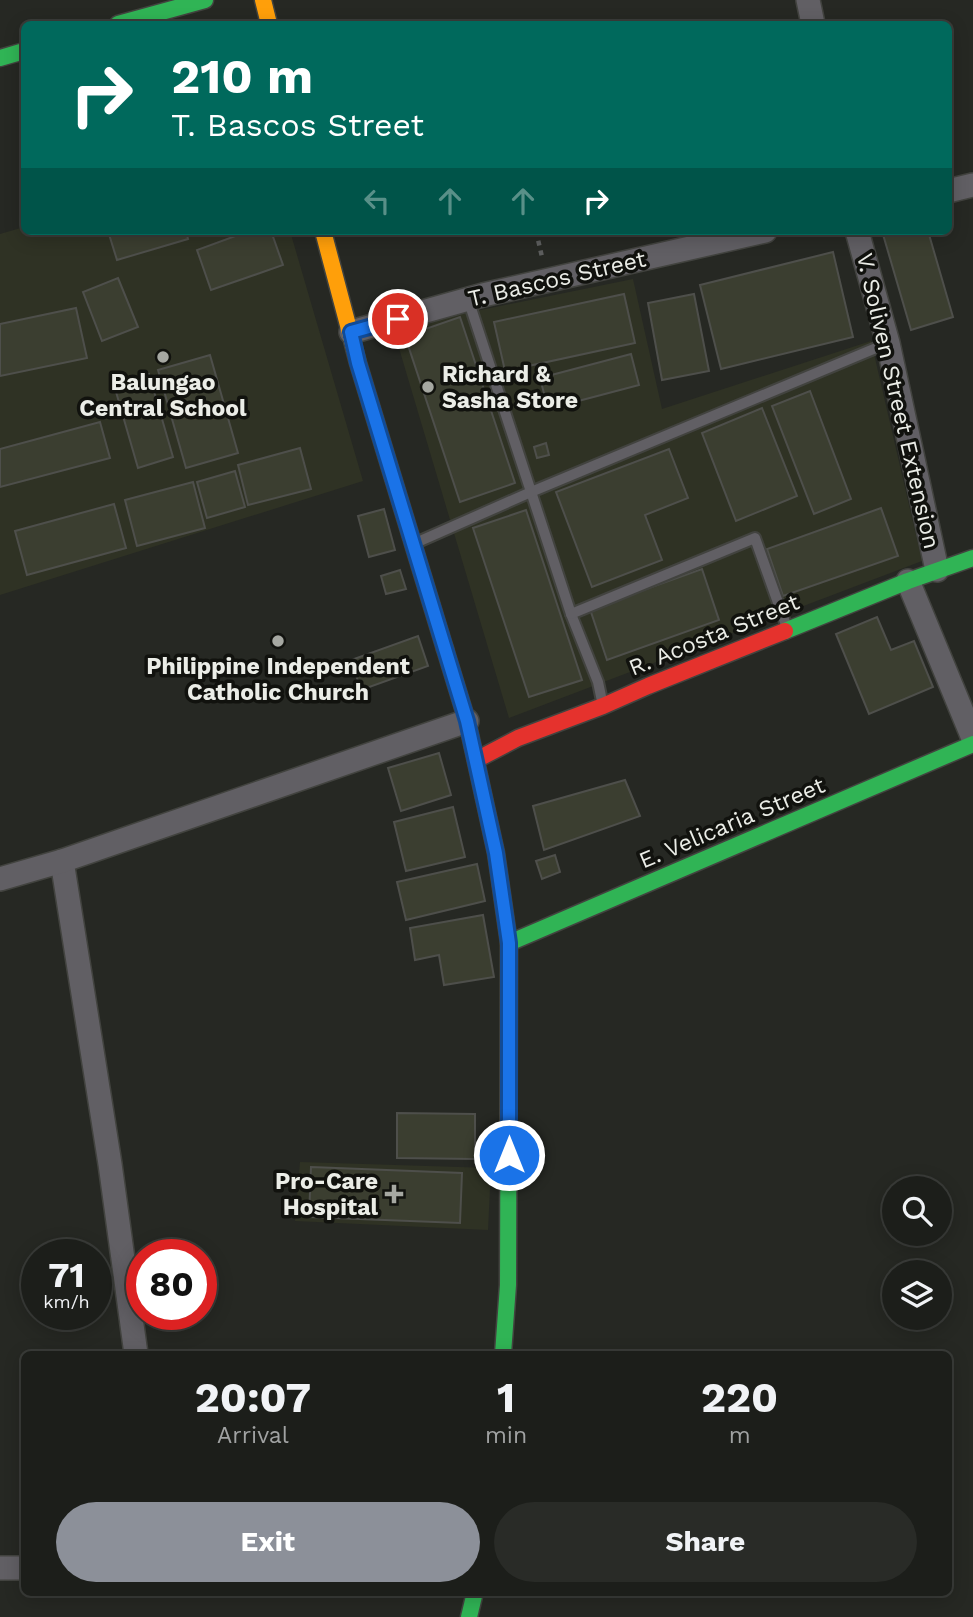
<!DOCTYPE html>
<html lang="en">
<head>
<meta charset="utf-8">
<style>
  :root { --surface:#1c1e1a; --page:#292b27; --text:#f1f3f6; --muted:#a0a2a2; --line:#3a3c39; --accent:#8c9099 }
  body { margin:0; font-family:"Work Sans",sans-serif; background:var(--page); color:var(--text); height:100vh; display:flex; flex-direction:column; font-size:26px; white-space:nowrap }
  * { box-sizing:border-box; margin:0 }
  p { font-size:23px; color:var(--muted) }
  .icon { flex:none; width:38px; height:38px; fill:none; stroke:currentColor; stroke-width:2; stroke-linecap:round; stroke-linejoin:round }
  .map { position:relative; flex:1; overflow:hidden }
  .drawer { position:absolute; left:21px; top:1351px; width:931px; height:245px; display:flex; flex-direction:column; background:var(--surface); border-radius:10px; box-shadow:0 4px 18px #0003,0 0 0 2px var(--line) }
  .drawer>* { flex:none }
  .top-card { position:absolute; left:21px; top:21px; width:931px; height:214px; border-radius:10px; box-shadow:0 4px 18px #0003,0 0 0 2px var(--line); background:#00695c; color:#fff; overflow:hidden }
  .buttons { position:absolute; left:882px; top:1176px; display:grid; gap:14px }
  .buttons a { display:grid; place-items:center; width:70px; height:70px; border-radius:50%; background:var(--surface); box-shadow:0 4px 18px #0003,0 0 0 2px var(--line); font-size:35px }
  .speed { position:absolute; left:21px; top:1239px; display:flex; gap:14px; font-size:35px; font-weight:700; text-align:center }
  .speed>* { display:grid; place-content:center; width:91px; height:91px; border-radius:50%; background:var(--surface); box-shadow:0 4px 18px #0003,0 0 0 2px var(--line); line-height:1 }
  .speed small { font-size:18px; font-weight:400 }
  .speed .limit { border:10px solid #d22; background:#fff; color:#111 }
  .pin { position:absolute; display:grid; place-items:center; width:60px; height:60px; color:#fff; margin:-30px; border:4px solid #fff; border-radius:50%; box-shadow:0 2px 7px #0007 }
  .me { position:absolute; width:77px; margin:-38px; rotate:0deg; stroke-linejoin:round; filter:drop-shadow(0 0 5px #0008) }
  .turn { display:flex; align-items:center; gap:24px; height:147px; padding:0 35px; font-size:32px }
  .turn .icon { width:91px; height:91px; stroke-width:2.5 }
  .turn b { display:block; font-size:49px; line-height:60px }
  .lanes { display:flex; align-items:center; height:66px; padding:0 35px; background:#0003; justify-content:center; gap:35px; direction:ltr }
  .lanes .off { opacity:.35 }
  .eta { display:flex; justify-content:space-evenly; align-items:center; height:119px; text-align:center }
  .eta b { font-size:42px; font-weight:700; line-height:49px }
  .button { display:flex; gap:14px; margin-top:auto; padding:14px 35px }
  .button a { flex:1; height:80px; border-radius:42px; background:var(--accent); color:#fff; font-size:28px; font-weight:700; line-height:80px; text-align:center }
  .button a+a { background:var(--page); color:var(--text) }
  .map>svg:first-child { display:block }
  .built { fill:#2f3224 }
  .building { fill:#3b3e30; stroke:#4e4f4b; stroke-width:2 }
  .lines { fill:none; stroke-linecap:round; stroke-linejoin:round }
  .lane-casing { stroke:#42433f; stroke-width:14 }
  .street-casing { stroke:#42433f; stroke-width:26 }
  .fast-casing { stroke:#42433f; stroke-width:19 }
  .slow-casing { stroke:#42433f; stroke-width:19 }
  .jam-casing { stroke:#42433f; stroke-width:19 }
  .path { stroke:#5d5e5e; stroke-width:4.5; stroke-dasharray:5 5; stroke-linecap:butt }
  .lane { stroke:#615f64; stroke-width:10 }
  .street { stroke:#615f64; stroke-width:23 }
  .fast { stroke:#30b455; stroke-width:16 }
  .slow { stroke:#ff9f0a; stroke-width:16 }
  .jam { stroke:#e5322d; stroke-width:16 }
  .route-casing { stroke:#114b97; stroke-width:18 }
  .route { stroke:#1a73e8; stroke-width:12 }
  .poi-dot { fill:#a6a8a2; stroke:#11120e; stroke-width:2.5 }
  .labels { text-anchor:middle; dominant-baseline:central; stroke-width:7; stroke-linejoin:round; paint-order:stroke }
  .street-label { font-size:23px; fill:#ebede7; stroke:#11120e }
  .poi-label { font-size:23px; font-weight:bold; fill:#ebede7; stroke:#11120e }
</style>
</head>
<body>
<div class="map">
<svg width="973" height="1617" viewBox="0 0 973 1617">
  <rect width="100%" height="100%" fill="#262823"/>
  <g class="built">
    <path d="M 24,227 L 24,231 L 290,231 L 363,481 L 0,595 L 0,234 Z"/>
    <path d="M 633,279 L 662,409 L 871,341 L 922,561 L 509,718 L 393,328 Z"/>
    <path d="M 300,1162 L 491,1168 L 488,1230 L 295,1221 Z"/>
  </g>
  <g class="building">
    <path d="M 108,231 L 186,231 L 188,239 L 117,260 Z"/>
    <path d="M 249,231 L 271,231 L 283,265 L 211,290 L 197,250 Z"/>
    <path d="M 882,231 L 928,231 L 953,317 L 911,330 Z"/>
    <path d="M 833,252 L 853,337 L 721,369 L 700,285 Z"/>
    <path d="M 118,278 L 138,327 L 102,341 L 83,292 Z"/>
    <path d="M 624,294 L 635,343 L 505,371 L 494,322 Z"/>
    <path d="M 694,294 L 709,371 L 662,380 L 648,303 Z"/>
    <path d="M 76,308 L 87,358 L 0,376 L 0,324 Z"/>
    <path d="M 460,317 L 515,483 L 460,502 L 405,336 Z"/>
    <path d="M 631,354 L 639,385 L 548,409 L 540,378 Z"/>
    <path d="M 210,355 L 238,453 L 186,468 L 158,370 Z"/>
    <path d="M 149,374 L 173,457 L 138,468 L 114,385 Z"/>
    <path d="M 810,391 L 851,499 L 814,514 L 772,406 Z"/>
    <path d="M 762,408 L 797,496 L 736,521 L 702,433 Z"/>
    <path d="M 100,422 L 110,458 L 0,487 L 0,449 Z"/>
    <path d="M 546,443 L 549,455 L 537,458 L 534,447 Z"/>
    <path d="M 300,448 L 311,489 L 248,505 L 238,465 Z"/>
    <path d="M 669,449 L 688,498 L 645,515 L 662,560 L 592,587 L 556,492 Z"/>
    <path d="M 235,471 L 245,507 L 207,518 L 197,482 Z"/>
    <path d="M 193,482 L 205,528 L 137,546 L 125,500 Z"/>
    <path d="M 114,504 L 126,548 L 27,575 L 15,531 Z"/>
    <path d="M 881,508 L 898,556 L 783,596 L 767,549 Z"/>
    <path d="M 384,509 L 395,550 L 369,557 L 358,516 Z"/>
    <path d="M 526,510 L 582,680 L 529,697 L 473,528 Z"/>
    <path d="M 702,569 L 719,620 L 607,660 L 590,609 Z"/>
    <path d="M 400,570 L 406,589 L 386,594 L 381,576 Z"/>
    <path d="M 877,617 L 891,650 L 914,641 L 933,687 L 869,714 L 836,634 Z"/>
    <path d="M 418,636 L 428,666 L 361,690 L 351,660 Z"/>
    <path d="M 439,753 L 451,795 L 401,811 L 388,768 Z"/>
    <path d="M 625,780 L 640,816 L 544,850 L 533,806 Z"/>
    <path d="M 453,807 L 465,857 L 406,871 L 394,822 Z"/>
    <path d="M 555,855 L 560,872 L 542,879 L 536,861 Z"/>
    <path d="M 477,864 L 485,901 L 406,920 L 397,882 Z"/>
    <path d="M 483,915 L 494,977 L 444,985 L 439,955 L 415,960 L 410,928 Z"/>
    <path d="M 397,1113 L 475,1114 L 475,1159 L 397,1158 Z"/>
    <path d="M 311,1167 L 462,1173 L 460,1223 L 309,1217 Z"/>
  </g>
  <g class="lines">
    <g class="lane-casing">
      <g id="lane">
        <path d="M 468,299 L 571,614 L 598,682 L 602,701"/>
        <path d="M 420,541 L 531,492 L 888,343"/>
        <path d="M 571,614 L 755,538 L 786,625"/>
      </g>
    </g>
    <g class="street-casing">
      <g id="street">
        <path d="M 808,0 L 813,24"/>
        <path d="M 948,191 L 973,185"/>
        <path d="M 857,231 L 888,343 L 937,570"/>
        <path d="M 351,332 L 483,295 L 765,231"/>
        <path d="M 908,581 L 973,738"/>
        <path d="M 62,861 L 110,1164 L 136,1354"/>
        <path d="M 0,879 L 62,861 L 467,721"/>
        <path d="M 0,1568 L 24,1568"/>
      </g>
    </g>
    <g class="fast-casing">
      <g id="fast">
        <path d="M 118,24 L 205,0"/>
        <path d="M 0,58 L 24,51"/>
        <path d="M 785,631 L 908,581 L 973,558"/>
        <path d="M 445,649 L 467,721 L 496,853 L 509,943 L 508,1285 L 503,1354"/>
        <path d="M 509,943 L 973,744"/>
        <path d="M 469,1617 L 475,1592"/>
      </g>
    </g>
    <g class="slow-casing">
      <g id="slow">
        <path d="M 263,0 L 269,24"/>
        <path d="M 323,231 L 358,363 L 445,649"/>
      </g>
    </g>
    <g class="jam-casing">
      <path id="jam" d="M 476,760 L 518,738 L 603,706 L 648,686 L 785,631"/>
    </g>
    <path class="path" d="M 536,231 L 542,257"/>
    <use href="#lane" class="lane"/>
    <use href="#street" class="street"/>
    <use href="#fast" class="fast"/>
    <use href="#slow" class="slow"/>
    <use href="#jam" class="jam"/>
  </g>
  <g class="lines">
    <g class="route-casing">
      <path id="route" d="M 398,319 L 351,332 L 358,363 L 467,721 L 496,853 L 509,943 L 509,1155"/>
    </g>
    <use href="#route" class="route"/>
  </g>
  <g class="poi-dot">
    <circle cx="163" cy="357" r="7"/>
    <circle cx="428" cy="387" r="7"/>
    <circle cx="278" cy="641" r="7"/>
    <path d="M390.5 1183.5h7v7h7v7h-7v7h-7v-7h-7v-7h7z"/>
  </g>
  <g class="labels">
    <g class="street-label">
      <text transform="translate(557 279) rotate(-13)">T. Bascos Street</text>
      <text transform="translate(898 401) rotate(77)">V. Soliven Street Extension</text>
      <text transform="translate(714 635) rotate(-22)">R. Acosta Street</text>
      <text transform="translate(732 823) rotate(-23)">E. Velicaria Street</text>
    </g>
    <g class="poi-label">
      <text x="442" y="374" text-anchor="start">Richard &amp;<tspan x="442" dy="26">Sasha Store</tspan></text>
      <text x="163" y="382">Balungao<tspan x="163" dy="26">Central School</tspan></text>
      <text x="278" y="666">Philippine Independent<tspan x="278" dy="26">Catholic Church</tspan></text>
      <text x="378" y="1181" text-anchor="end">Pro-Care<tspan x="378" dy="26">Hospital</tspan></text>
    </g>
  </g>
</svg>
<div class="buttons">
<a><svg class="icon" aria-label="search" viewBox="0 0 24 24"><circle cx="10" cy="10" r="6"/><path d="M15 15l6 6"/></svg></a>
<a><svg class="icon" aria-label="layers" viewBox="0 0 24 24"><path d="M12 4l9 5-9 5-9-5zM3 14l9 5 9-5"/></svg></a>
</div>
<div class="speed"><div>71<small>km/h</small></div><div class="limit">80</div></div>
<div class="pin" style="left:398px;top:319px;background:#d93025"><svg class="icon" aria-label="arrive" viewBox="0 0 24 24"><path d="M6 21V4h12l-3 4 3 4H6"/></svg></div>
<svg class="me" style="left:509px;top:1155px" viewBox="-20 -20 40 40"><circle r="17" fill="#1a73e8" stroke="#fff" stroke-width="3"/><path d="M0-11L8 9 0 5-8 9z" fill="#fff"/></svg>
<div class="top-card">
<div class="turn"><svg class="icon" aria-label="right" viewBox="0 0 24 24"><path d="M7 20v-9h11M14 6l5 5-5 5"/></svg><div><b>210 m</b>T. Bascos Street</div></div>
<div class="lanes"><svg class="icon off" aria-label="left" viewBox="0 0 24 24"><path d="M17 20v-9H6M10 6l-5 5 5 5"/></svg><svg class="icon off" aria-label="ahead" viewBox="0 0 24 24"><path d="M12 20V5M6 11l6-6 6 6"/></svg><svg class="icon off" aria-label="ahead" viewBox="0 0 24 24"><path d="M12 20V5M6 11l6-6 6 6"/></svg><svg class="icon" aria-label="right" viewBox="0 0 24 24"><path d="M7 20v-9h11M14 6l5 5-5 5"/></svg></div>
</div>
<section class="drawer">
<div class="eta">
<div><b>20:07</b><p>Arrival</p></div>
<div><b>1</b><p>min</p></div>
<div><b>220</b><p>m</p></div>
</div>
<div class="button"><a>Exit</a><a>Share</a></div>
</section>
</div>
</body>
</html>
